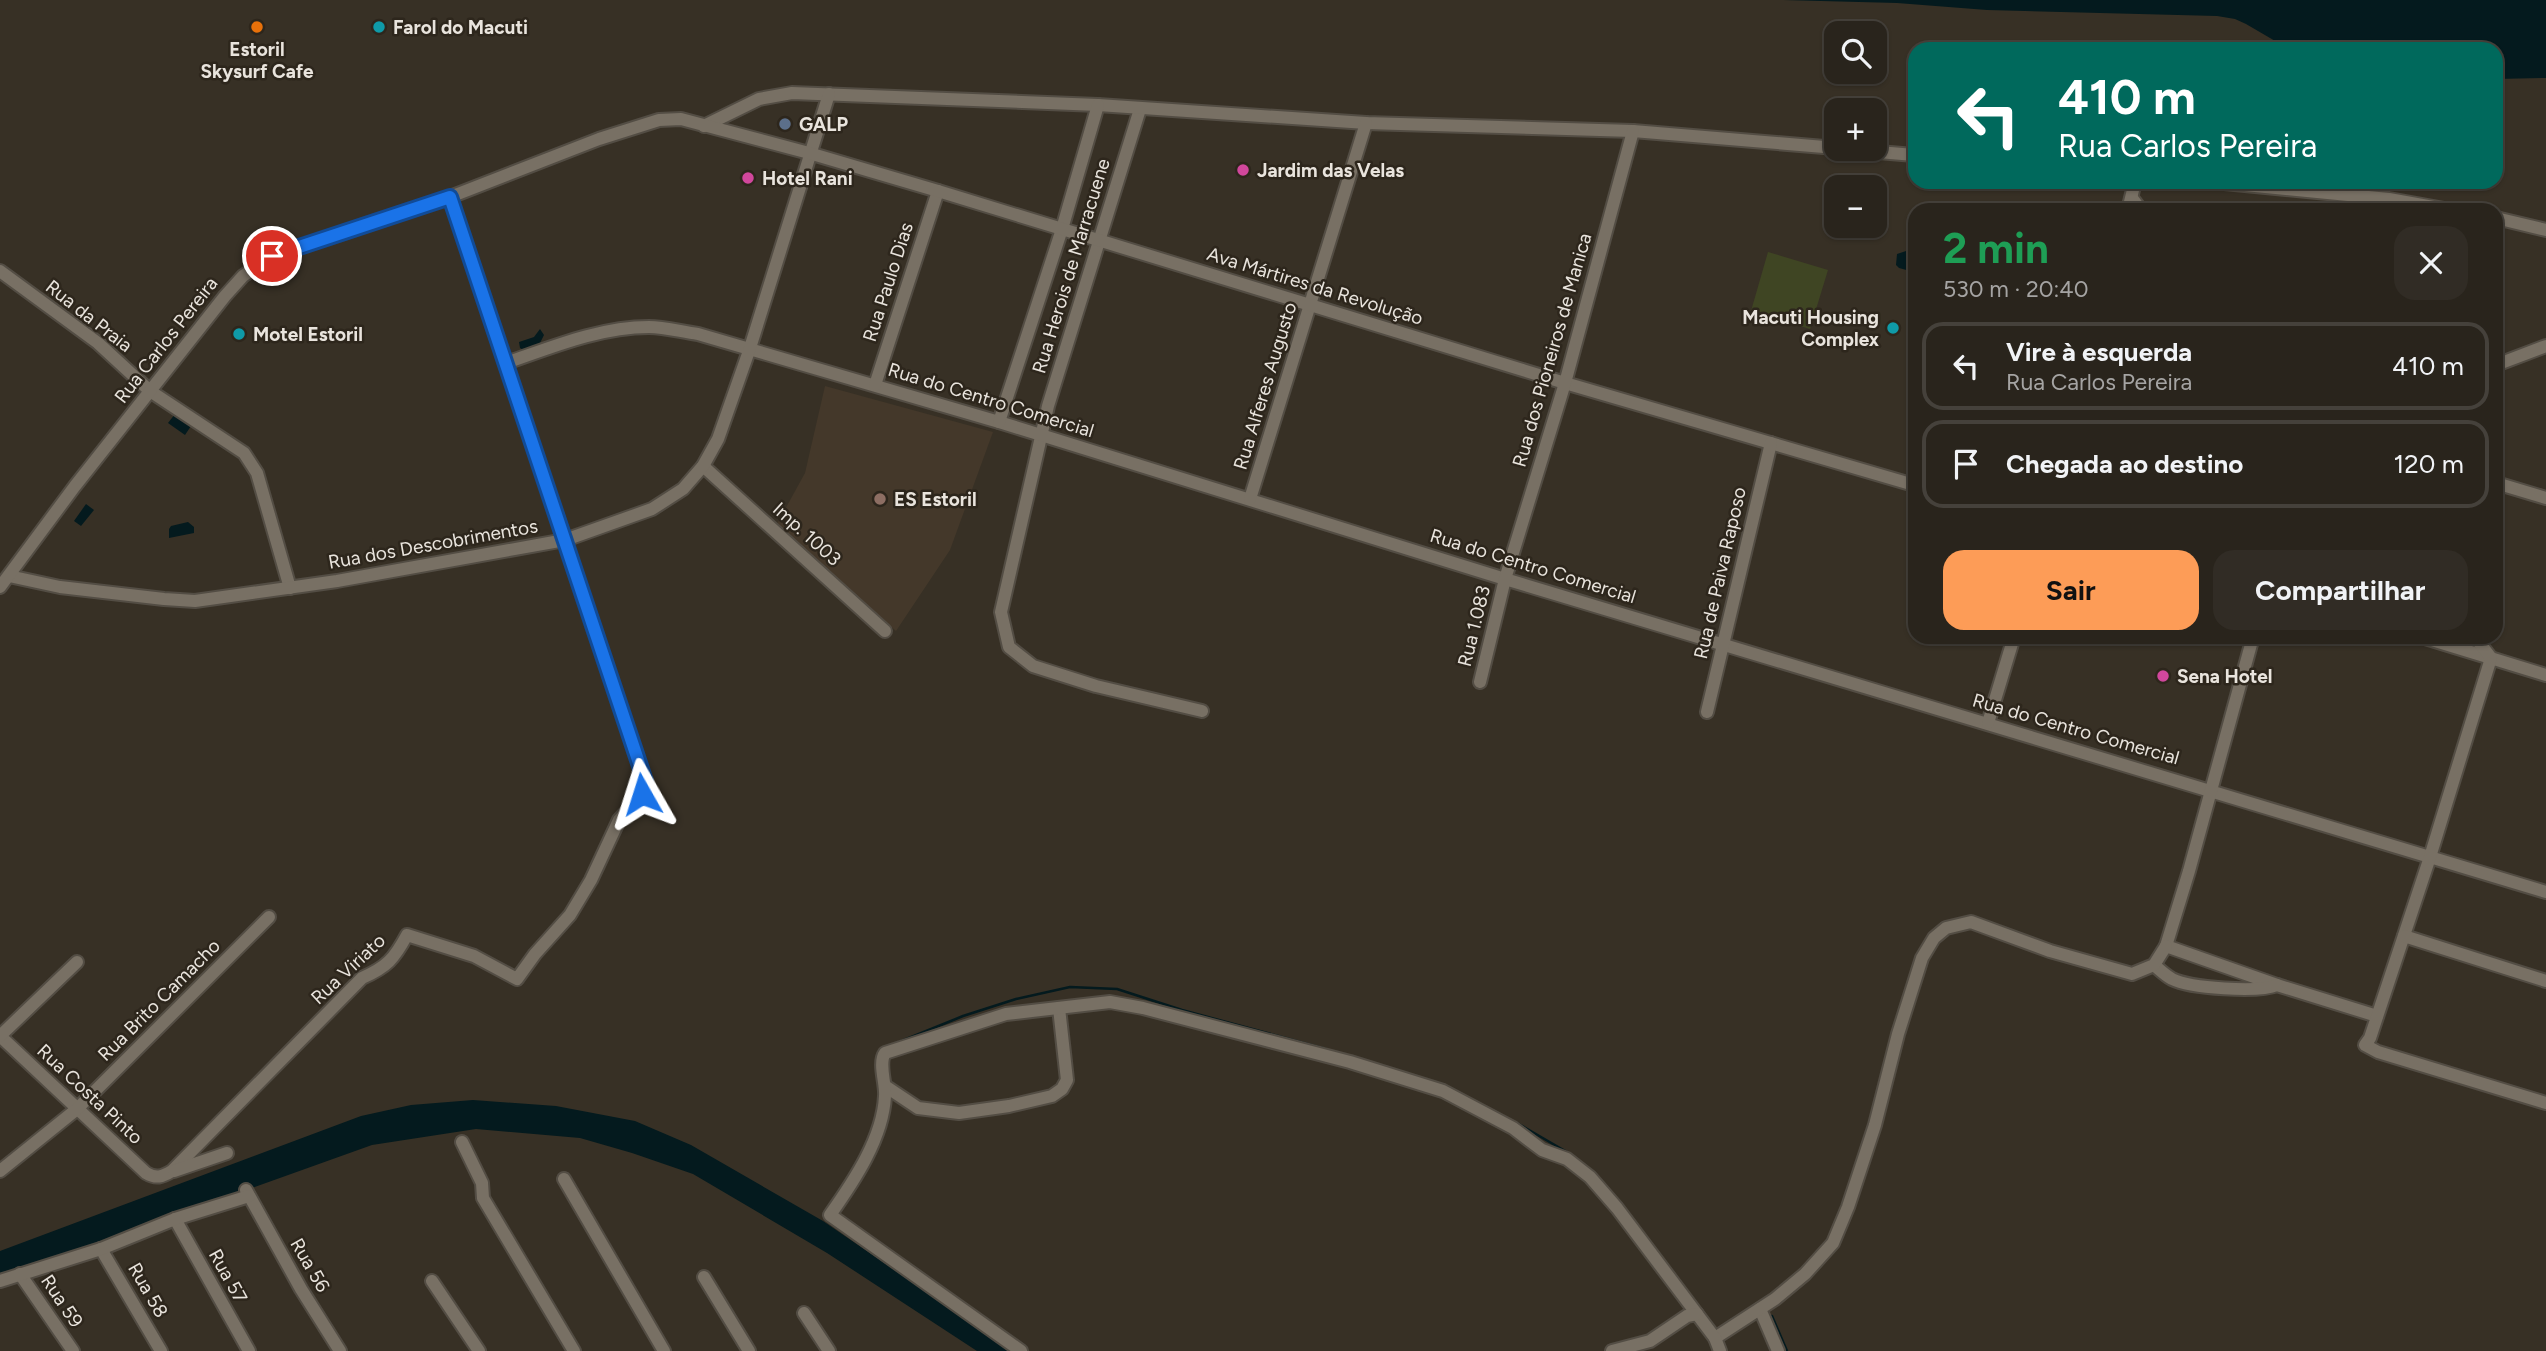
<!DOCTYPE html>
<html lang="pt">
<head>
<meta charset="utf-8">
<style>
  :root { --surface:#29241c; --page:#312c25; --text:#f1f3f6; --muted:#a5a4a3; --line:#45413b; --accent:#fd9c57 }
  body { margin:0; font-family:Figtree,sans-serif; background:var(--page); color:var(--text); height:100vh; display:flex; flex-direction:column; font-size:26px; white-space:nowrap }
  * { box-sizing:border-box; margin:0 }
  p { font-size:23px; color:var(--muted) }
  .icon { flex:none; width:38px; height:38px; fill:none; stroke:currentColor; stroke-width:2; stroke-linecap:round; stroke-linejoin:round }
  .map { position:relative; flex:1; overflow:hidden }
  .sheet { position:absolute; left:1908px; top:203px; width:595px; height:441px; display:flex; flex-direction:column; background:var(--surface); border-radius:21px; box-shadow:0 2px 5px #0004,0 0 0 2px var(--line) }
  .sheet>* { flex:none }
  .hud { position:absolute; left:1908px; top:42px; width:595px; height:147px; border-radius:21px; box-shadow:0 2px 5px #0004,0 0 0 2px var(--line); background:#00695c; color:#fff; overflow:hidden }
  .controls { position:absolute; left:1824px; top:21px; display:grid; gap:14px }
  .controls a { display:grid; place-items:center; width:63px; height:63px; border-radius:14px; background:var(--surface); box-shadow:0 2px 5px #0004,0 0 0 2px var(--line); font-size:35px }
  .pin { position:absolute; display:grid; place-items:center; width:60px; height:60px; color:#fff; margin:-30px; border:4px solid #fff; border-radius:50%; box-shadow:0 2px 7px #0007 }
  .me { position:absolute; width:77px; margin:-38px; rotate:354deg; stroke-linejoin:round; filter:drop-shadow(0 0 5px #0008) }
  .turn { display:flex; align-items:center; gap:24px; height:147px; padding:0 35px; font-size:32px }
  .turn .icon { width:91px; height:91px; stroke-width:2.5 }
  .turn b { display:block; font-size:49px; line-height:60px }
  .round { display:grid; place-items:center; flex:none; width:74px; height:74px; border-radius:21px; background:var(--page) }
  .overview { display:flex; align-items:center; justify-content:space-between; height:119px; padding:0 35px }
  h1 { font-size:42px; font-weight:700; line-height:52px; color:#1e9e55 }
  .cta { display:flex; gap:14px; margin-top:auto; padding:14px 35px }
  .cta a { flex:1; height:80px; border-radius:21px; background:var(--accent); color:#111; font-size:28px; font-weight:700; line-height:80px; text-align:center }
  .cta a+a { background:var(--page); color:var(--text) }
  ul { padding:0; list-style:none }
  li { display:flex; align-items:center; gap:21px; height:88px; margin:0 14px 10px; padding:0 21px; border:4px solid var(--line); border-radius:21px }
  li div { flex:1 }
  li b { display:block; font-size:26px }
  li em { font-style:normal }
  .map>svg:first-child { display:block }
  .built { fill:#44382a }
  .green { fill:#3f4523 }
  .water { fill:#041a1e }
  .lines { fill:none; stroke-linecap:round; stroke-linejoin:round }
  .stream { stroke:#041a1e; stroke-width:2.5 }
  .minor-casing { stroke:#534d44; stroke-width:16 }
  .minor { stroke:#787064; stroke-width:12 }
  .route-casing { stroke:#114b97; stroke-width:18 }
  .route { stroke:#1a73e8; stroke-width:12 }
  .food-dot { fill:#e8710a; stroke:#2d261c; stroke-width:2.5 }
  .culture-dot { fill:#0f9aa8; stroke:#2d261c; stroke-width:2.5 }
  .service-dot { fill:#5c6f8a; stroke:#2d261c; stroke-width:2.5 }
  .hotel-dot { fill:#d1479c; stroke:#2d261c; stroke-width:2.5 }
  .education-dot { fill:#8d6e63; stroke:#2d261c; stroke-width:2.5 }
  .labels { text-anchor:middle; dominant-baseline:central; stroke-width:5; stroke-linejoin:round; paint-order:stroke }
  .poi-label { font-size:19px; font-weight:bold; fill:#e9e4dd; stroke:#2d261c; text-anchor:start }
  .street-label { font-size:19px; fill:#e9e4dd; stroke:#2d261c }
</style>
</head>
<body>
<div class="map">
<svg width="2546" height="1351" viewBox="0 0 2546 1351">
  <rect width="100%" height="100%" fill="#373025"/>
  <path class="built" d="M 825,386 L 993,432 L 950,550 L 896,631 L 777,524 L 805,473 Z"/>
  <path class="green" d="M 1768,252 L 1828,270 L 1810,329 L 1751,311 Z"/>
  <g class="water">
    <path d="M 1783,0 L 2546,0 L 2546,78 L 2496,79 L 2496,49 L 2289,49 L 2246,24 L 2235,19 L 2217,16 L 1987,10 L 1897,3 Z"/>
    <path d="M 1906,251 L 1914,255 L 1914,272 L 1899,268 L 1896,265 L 1897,254 Z"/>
    <path d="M 540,329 L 544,335 L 539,345 L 525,351 L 520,348 L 519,342 L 534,337 Z"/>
    <path d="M 175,414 L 191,426 L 185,435 L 168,423 Z"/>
    <path d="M 86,504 L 94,510 L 81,526 L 74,521 Z"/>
    <path d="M 188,522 L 194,527 L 194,533 L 169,538 L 169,529 L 171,526 Z"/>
    <path d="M 473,1100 L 556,1106 L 635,1121 L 691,1145 L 823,1221 L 1013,1351 L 977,1351 L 827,1253 L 693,1174 L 632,1153 L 580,1138 L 476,1129 L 372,1145 L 0,1278 L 0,1251 L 361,1116 L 411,1105 Z"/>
  </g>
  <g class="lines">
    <g class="stream">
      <path d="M 899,1042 L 963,1016 L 1016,999 L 1070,987 L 1117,989 L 1182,1010 L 1326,1049"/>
      <path d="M 1446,1086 L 1499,1114"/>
      <path d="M 1517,1123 L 1572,1155"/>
      <path d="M 1772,1316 L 1787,1351"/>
    </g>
    <g class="minor-casing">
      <g id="minor">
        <path d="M 1140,109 L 1048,406 L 1001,612 L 1009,647 L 1033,666 L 1096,686 L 1202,711"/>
        <path d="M 704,126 L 759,99 L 792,93 L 1098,105 L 1366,123 L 1633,131 L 1836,148"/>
        <path d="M 1843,149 L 1914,155"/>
        <path d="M 2214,182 L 2389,199 L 2450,210"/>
        <path d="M 2132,198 L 2141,210"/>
        <path d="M 2128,210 L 2135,182"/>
        <path d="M 2496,218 L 2546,230"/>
        <path d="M 0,271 L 98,343 L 150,391 L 244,453 L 257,473 L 290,588"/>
        <path d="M 506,363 C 552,347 600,327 649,327 C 665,327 682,332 698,334 L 999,422 L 1505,579 L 2546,892"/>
        <path d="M 2496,365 L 2546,346"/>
        <path d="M 875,385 L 938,191"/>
        <path d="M 999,422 L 1062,229 L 1098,105"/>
        <path d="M 703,466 L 885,631"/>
        <path d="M 2496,483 L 2546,498"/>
        <path d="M 1250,499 L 1366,123"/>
        <path d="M 9,576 L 60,587 L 164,599 L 195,601 L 337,581 L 565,540 L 652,509 L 683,489 L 703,466 L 718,439 L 750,348 L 829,94"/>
        <path d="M 0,587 L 75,486 L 225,296 L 243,276 L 272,256 L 450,197 L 599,139 L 659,120 L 681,119 L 809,153 L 938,191 L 1565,383 L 1914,485"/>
        <path d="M 2253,637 L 2189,871 L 2166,946 L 2277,985 L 2377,1016"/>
        <path d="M 2422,637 L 2546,675"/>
        <path d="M 2475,637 L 2491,658 L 2430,857 L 2370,1038 L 2365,1045 L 2378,1052 L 2546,1103"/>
        <path d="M 1480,682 L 1505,579 L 1565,383 L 1633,131"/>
        <path d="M 1707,712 L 1771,443"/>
        <path d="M 1988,723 L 2014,637"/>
        <path d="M 2404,936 L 2546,981"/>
        <path d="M 2154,965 C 2160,970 2165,975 2172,979 C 2190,988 2258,993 2277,985"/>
        <path d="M 0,1036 L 146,1173 C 156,1179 162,1177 172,1171 L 362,978 C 387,967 394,959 407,935 L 474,956 L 517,979 L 535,954 L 570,915 L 591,880 L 619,820 L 642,795 L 645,781 L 450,197"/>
        <path d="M 0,1036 L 77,962"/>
        <path d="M 885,1086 L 918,1108 L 959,1113 L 1009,1106 L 1052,1096 L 1062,1089 L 1067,1080 L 1059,1008"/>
        <path d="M 462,1142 L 482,1183 L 483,1198 L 574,1351"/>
        <path d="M 0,1171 L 77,1109 L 269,917"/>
        <path d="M 174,1171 L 227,1153"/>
        <path d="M 564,1179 L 664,1351"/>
        <path d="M 246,1190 L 301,1289 L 340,1351"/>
        <path d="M 175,1219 L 249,1351"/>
        <path d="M 101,1249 L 161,1351"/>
        <path d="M 20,1274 L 73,1351"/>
        <path d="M 704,1277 L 749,1351"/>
        <path d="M 0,1281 L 101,1249 L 175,1219 L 249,1196"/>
        <path d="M 432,1281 L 479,1351"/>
        <path d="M 1760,1309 L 1778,1351"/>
        <path d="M 804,1313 L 829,1351"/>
        <path d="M 1715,1338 L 1775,1299 L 1805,1274 L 1833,1243 L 1848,1207 L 1875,1125 L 1898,1034 L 1922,958 L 1934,938 L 1946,928 L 1971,922 L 2050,951 L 2132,974 L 2154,965 L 2166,946"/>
        <path d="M 1021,1351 L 830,1215 C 854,1181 883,1138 885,1096 C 886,1083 878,1063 885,1053 L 1006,1014 L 1110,1002 L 1143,1008 L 1350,1062 L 1443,1091 L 1513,1128 L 1542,1150 L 1567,1159 L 1590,1177 L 1617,1208 L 1715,1338 L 1720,1351"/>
        <path d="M 1612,1351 L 1650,1341 L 1687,1316 L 1697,1314"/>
      </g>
    </g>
    <use href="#minor" class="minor"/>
  </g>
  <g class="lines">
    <g class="route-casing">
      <path id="route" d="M 272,256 L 450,197 L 645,781 L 642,794"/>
    </g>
    <use href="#route" class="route"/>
  </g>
  <circle class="food-dot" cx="257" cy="27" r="7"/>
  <g class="culture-dot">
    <circle cx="379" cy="27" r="7"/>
    <circle cx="1893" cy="328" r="7"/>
    <circle cx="239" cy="334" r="7"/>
  </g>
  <circle class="service-dot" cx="785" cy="124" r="7"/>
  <g class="hotel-dot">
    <circle cx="1243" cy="170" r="7"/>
    <circle cx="748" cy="178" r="7"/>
    <circle cx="2163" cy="676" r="7"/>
  </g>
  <circle class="education-dot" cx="880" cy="499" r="7"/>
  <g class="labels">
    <g class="poi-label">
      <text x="393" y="27">Farol do Macuti</text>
      <text x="257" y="49" text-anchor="middle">Estoril<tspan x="257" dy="22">Skysurf Cafe</tspan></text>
      <text x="799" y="124">GALP</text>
      <text x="1257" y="170">Jardim das Velas</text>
      <text x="762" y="178">Hotel Rani</text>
      <text x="1879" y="317" text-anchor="end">Macuti Housing<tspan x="1879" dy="22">Complex</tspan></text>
      <text x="253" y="334">Motel Estoril</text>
      <text x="894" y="499">ES Estoril</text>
      <text x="2177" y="676">Sena Hotel</text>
    </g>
    <g class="street-label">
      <text transform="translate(1071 266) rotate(-73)">Rua Herois de Marracuene</text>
      <text transform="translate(888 282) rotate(-72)">Rua Paulo Dias</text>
      <text transform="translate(1315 286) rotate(17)">Ava Mártires da Revolução</text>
      <text transform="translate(89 316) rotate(38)">Rua da Praia</text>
      <text transform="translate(166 340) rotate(-52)">Rua Carlos Pereira</text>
      <text transform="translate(1552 350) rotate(-74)">Rua dos Pioneiros de Manica</text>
      <text transform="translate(1265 386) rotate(-73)">Rua Alferes Augusto</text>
      <text transform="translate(991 400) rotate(17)">Rua do Centro Comercial</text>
      <text transform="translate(807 534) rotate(42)">Imp. 1003</text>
      <text transform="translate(433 544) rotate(-10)">Rua dos Descobrimentos</text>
      <text transform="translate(1533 566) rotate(17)">Rua do Centro Comercial</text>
      <text transform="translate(1720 573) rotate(-77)">Rua de Paiva Raposo</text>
      <text transform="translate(1474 626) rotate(-76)">Rua 1.083</text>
      <text transform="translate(2076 729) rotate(16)">Rua do Centro Comercial</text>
      <text transform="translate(348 969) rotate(-43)">Rua Viriato</text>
      <text transform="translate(159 1000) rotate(-45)">Rua Brito Camacho</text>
      <text transform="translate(90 1094) rotate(43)">Rua Costa Pinto</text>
      <text transform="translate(310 1265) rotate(60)">Rua 56</text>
      <text transform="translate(228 1276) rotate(61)">Rua 57</text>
      <text transform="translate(148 1290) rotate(60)">Rua 58</text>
      <text transform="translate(62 1301) rotate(56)">Rua 59</text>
    </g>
  </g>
</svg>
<div class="controls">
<a><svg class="icon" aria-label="search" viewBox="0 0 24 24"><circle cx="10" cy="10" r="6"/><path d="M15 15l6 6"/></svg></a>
<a>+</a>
<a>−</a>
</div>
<div class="pin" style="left:272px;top:256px;background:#d93025"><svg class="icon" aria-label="arrive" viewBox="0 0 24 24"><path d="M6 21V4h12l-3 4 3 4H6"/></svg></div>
<svg class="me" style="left:642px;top:794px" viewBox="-20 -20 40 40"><path d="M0-17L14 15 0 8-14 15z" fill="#1a73e8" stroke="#fff" stroke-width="4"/></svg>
<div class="hud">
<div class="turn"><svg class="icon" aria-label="left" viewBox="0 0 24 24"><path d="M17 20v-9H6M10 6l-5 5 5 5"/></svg><div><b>410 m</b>Rua Carlos Pereira</div></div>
</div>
<section class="sheet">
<div class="overview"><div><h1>2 min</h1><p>530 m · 20:40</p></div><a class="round"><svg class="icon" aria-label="close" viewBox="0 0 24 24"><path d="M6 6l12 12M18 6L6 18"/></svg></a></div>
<ul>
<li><svg class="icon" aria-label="left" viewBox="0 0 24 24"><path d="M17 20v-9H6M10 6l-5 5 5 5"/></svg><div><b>Vire à esquerda</b><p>Rua Carlos Pereira</p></div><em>410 m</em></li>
<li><svg class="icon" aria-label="arrive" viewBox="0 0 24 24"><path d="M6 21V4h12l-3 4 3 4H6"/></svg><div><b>Chegada ao destino</b></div><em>120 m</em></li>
</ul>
<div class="cta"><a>Sair</a><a>Compartilhar</a></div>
</section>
</div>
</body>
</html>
